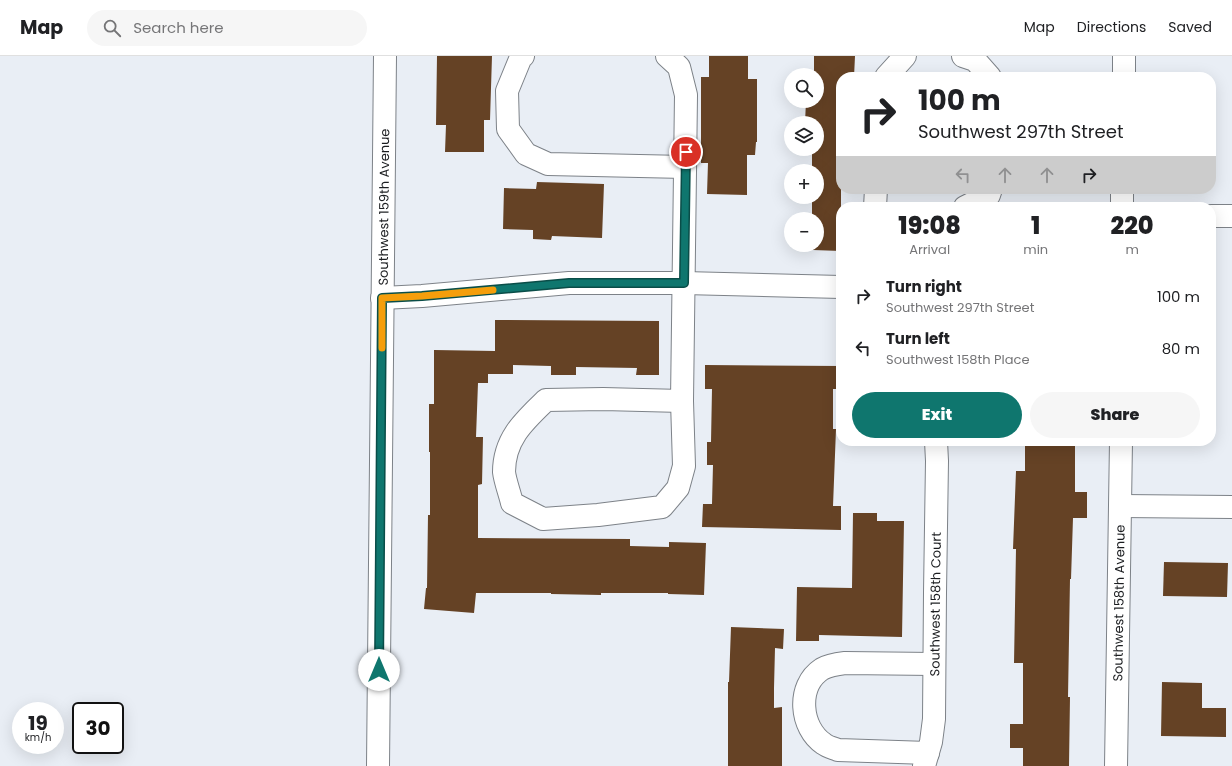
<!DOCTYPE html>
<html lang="en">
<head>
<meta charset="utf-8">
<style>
  :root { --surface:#fff; --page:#f6f6f6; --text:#202124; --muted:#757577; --line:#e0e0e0; --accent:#0f766e }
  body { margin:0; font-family:Poppins,sans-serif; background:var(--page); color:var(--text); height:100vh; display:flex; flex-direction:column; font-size:15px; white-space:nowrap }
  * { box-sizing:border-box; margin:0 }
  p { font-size:13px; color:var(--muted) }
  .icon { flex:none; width:22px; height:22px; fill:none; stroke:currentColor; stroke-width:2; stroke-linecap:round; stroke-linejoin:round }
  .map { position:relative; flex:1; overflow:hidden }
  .panel { position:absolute; left:836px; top:146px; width:380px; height:244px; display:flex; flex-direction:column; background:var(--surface); border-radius:16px; box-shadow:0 4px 16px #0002 }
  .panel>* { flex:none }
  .guide { position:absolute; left:836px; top:16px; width:380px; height:122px; border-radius:16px; box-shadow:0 4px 16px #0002; background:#fff; color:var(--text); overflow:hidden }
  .controls { position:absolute; left:784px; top:12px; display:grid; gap:8px }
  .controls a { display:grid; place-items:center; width:40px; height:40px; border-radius:50%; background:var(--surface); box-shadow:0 4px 16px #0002; font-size:20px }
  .speed { position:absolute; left:12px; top:646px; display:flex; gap:8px; font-size:20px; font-weight:700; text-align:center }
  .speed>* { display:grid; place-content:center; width:52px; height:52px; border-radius:50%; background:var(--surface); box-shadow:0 4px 16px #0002; line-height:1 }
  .speed small { font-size:10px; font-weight:400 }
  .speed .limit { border:2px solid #111; border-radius:6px; background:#fff; color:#111 }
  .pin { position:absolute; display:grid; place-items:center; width:34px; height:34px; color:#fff; margin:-17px; border:2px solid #fff; border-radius:50%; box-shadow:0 1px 4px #0007 }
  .me { position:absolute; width:44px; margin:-22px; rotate:0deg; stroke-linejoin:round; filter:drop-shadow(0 0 3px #0008) }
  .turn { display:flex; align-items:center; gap:14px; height:84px; padding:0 16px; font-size:18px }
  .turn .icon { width:52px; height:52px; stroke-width:2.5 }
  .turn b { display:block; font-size:28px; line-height:34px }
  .lanes { display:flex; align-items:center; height:38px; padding:0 16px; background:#0003; justify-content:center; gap:20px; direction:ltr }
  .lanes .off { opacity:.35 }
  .eta { display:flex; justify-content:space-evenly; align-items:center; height:68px; text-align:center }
  .eta b { font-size:24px; font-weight:800; line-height:28px }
  .button { display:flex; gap:8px; margin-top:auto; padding:8px 16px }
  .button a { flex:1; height:46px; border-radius:24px; background:var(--accent); color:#fff; font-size:16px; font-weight:800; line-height:46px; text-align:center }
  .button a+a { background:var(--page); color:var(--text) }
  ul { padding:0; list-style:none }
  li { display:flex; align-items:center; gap:12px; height:52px; padding:0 16px }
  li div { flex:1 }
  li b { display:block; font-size:15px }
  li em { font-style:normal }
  header { display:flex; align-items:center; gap:24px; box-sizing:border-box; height:56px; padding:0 20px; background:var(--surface); border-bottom:1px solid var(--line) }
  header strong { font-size:19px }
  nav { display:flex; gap:22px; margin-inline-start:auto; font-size:14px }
  .search { width:280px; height:36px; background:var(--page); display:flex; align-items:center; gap:10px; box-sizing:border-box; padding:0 14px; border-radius:22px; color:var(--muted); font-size:15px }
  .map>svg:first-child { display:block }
  .building { fill:#654225 }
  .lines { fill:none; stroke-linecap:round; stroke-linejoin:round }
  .minor-casing { stroke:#7d8288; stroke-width:24 }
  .minor { stroke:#fff; stroke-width:22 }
  .route-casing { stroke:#0a4d48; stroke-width:10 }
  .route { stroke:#0f766e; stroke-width:7 }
  .slow { stroke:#f59e0b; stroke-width:7 }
  .labels { text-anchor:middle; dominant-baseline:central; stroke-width:4; stroke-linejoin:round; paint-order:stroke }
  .street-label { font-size:13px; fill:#1b1d20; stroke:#f9fbfe }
</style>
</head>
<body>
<header>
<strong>Map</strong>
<div class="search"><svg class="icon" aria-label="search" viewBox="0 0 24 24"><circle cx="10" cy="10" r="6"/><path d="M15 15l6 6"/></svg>Search here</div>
<nav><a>Map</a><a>Directions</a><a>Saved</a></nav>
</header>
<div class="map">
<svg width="1232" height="710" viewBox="0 0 1232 710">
  <rect width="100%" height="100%" fill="#e9eef5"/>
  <g class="building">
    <path d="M 437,0 L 492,0 L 490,64 L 484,64 L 484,96 L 445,96 L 446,69 L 436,69 Z"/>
    <path d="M 709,0 L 748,0 L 748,23 L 757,23 L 757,86 L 756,86 L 755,99 L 747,99 L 747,139 L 707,138 L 708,107 L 701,107 L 701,21 L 709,21 Z"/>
    <path d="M 814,0 L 855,0 L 854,21 L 841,21 L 841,195 L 813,194 L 813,189 L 817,189 L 817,163 L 812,162 L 812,141 L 817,141 L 817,115 L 812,115 L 812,93 L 817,93 L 817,67 L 805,67 L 806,45 L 817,45 L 817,19 L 814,19 Z"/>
    <path d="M 537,126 L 604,128 L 602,182 L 552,180 L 551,184 L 533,183 L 533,174 L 503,173 L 504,132 L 536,133 Z"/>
    <path d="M 495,264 L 659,265 L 659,319 L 636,319 L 637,312 L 576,311 L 576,319 L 551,319 L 551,310 L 513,309 L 513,318 L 488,318 L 488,327 L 478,327 L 476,381 L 483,381 L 482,428 L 478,429 L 478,482 L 630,483 L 630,490 L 669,491 L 669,486 L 706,487 L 704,539 L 668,538 L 668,537 L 601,537 L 601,539 L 551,538 L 551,537 L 476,537 L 474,557 L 424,553 L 426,532 L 427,532 L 428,459 L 430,459 L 430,396 L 429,396 L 429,348 L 434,348 L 434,294 L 495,295 Z"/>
    <path d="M 705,309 L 841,310 L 841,333 L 833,333 L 833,373 L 836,373 L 833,450 L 841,450 L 841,474 L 702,471 L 703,448 L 712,448 L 713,409 L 707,409 L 707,386 L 711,386 L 712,333 L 705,333 Z"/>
    <path d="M 1025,385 L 1075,385 L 1075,436 L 1087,436 L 1087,462 L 1073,462 L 1071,523 L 1070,523 L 1068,641 L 1070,641 L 1069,710 L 1023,710 L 1023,692 L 1010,692 L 1010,668 L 1023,668 L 1023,607 L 1014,607 L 1016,493 L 1013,493 L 1016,415 L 1025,415 Z"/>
    <path d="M 853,457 L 877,457 L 877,465 L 904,465 L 902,581 L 819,579 L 819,585 L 796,585 L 797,531 L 852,532 Z"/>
    <path d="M 1164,506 L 1228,507 L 1227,541 L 1163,540 Z"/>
    <path d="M 731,571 L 784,573 L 783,593 L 775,592 L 774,632 L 774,652 L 782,651 L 782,710 L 728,710 L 728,626 L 729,626 Z"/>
    <path d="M 1162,626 L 1202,627 L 1202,652 L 1226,652 L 1226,681 L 1161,680 Z"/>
  </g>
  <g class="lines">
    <g class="minor-casing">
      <g id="minor">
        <path d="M 523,0 L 521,1 L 507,35 L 508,73 L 526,98 L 548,108 L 685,111"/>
        <path d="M 667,0 L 679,11 L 686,39 L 682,345 L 684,410 L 678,432 L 662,451 L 598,459 L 543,463 L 512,447 C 510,438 505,425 504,416 C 504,383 524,365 546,344 L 603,343 L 682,345"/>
        <path d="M 963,0 L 975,4 L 990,21"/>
        <path d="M 886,21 L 905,0"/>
        <path d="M 1124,21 L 1124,0"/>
        <path d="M 875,151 L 876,133"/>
        <path d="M 965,151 L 989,139 L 991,133"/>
        <path d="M 1122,151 L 1122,133"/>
        <path d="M 1211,160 L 1232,160"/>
        <path d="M 382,242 L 422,240 L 569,227 L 684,227 L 841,231"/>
        <path d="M 1121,450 L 1232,451"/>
        <path d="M 928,697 L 838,694 C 833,692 828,691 824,688 C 800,672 796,630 822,613 C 829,609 837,608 845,607 L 934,608"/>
        <path id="s1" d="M 378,710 L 385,0"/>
        <path id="s2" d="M 924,710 L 931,686 L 934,663 L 935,537 L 937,405 L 936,385"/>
        <path id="s3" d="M 1116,710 L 1121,385"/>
      </g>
    </g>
    <use href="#minor" class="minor"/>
  </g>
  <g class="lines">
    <g class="route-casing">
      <path id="route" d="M 379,614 L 382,242 L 422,240 L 569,227 L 684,227 L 686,96"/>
    </g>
    <use href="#route" class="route"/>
    <path class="slow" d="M 382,292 L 382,242 L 422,240 L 493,234"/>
  </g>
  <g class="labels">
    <g class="street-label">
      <text stroke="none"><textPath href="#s1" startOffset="559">Southwest 159th Avenue</textPath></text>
      <text stroke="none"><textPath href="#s2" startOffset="163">Southwest 158th Court</textPath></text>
      <text stroke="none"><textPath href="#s3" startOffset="163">Southwest 158th Avenue</textPath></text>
    </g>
  </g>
</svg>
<div class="controls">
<a><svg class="icon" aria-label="search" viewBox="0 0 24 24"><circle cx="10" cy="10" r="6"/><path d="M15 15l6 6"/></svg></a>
<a><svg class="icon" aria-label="layers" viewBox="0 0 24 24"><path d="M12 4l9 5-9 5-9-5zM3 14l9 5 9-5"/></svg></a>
<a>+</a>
<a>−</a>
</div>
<div class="speed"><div>19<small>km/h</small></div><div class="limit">30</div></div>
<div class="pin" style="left:686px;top:96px;background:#d93025"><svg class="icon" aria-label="arrive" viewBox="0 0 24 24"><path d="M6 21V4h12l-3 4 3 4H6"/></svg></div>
<svg class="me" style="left:379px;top:614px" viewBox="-20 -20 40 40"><circle r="19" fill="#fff"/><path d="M0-13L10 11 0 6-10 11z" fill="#0f766e"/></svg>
<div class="guide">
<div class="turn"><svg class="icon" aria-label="right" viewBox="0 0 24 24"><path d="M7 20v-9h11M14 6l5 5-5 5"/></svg><div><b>100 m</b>Southwest 297th Street</div></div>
<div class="lanes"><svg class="icon off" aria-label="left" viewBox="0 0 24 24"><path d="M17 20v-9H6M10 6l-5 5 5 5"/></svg><svg class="icon off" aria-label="ahead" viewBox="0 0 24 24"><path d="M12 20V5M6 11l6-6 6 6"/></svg><svg class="icon off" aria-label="ahead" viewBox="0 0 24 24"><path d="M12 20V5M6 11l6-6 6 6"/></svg><svg class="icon" aria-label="right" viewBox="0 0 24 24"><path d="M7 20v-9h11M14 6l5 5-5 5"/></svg></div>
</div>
<section class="panel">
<div class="eta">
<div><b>19:08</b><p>Arrival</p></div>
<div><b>1</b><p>min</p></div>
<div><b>220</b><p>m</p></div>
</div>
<ul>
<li><svg class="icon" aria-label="right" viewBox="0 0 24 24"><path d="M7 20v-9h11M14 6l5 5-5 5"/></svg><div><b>Turn right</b><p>Southwest 297th Street</p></div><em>100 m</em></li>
<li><svg class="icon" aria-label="left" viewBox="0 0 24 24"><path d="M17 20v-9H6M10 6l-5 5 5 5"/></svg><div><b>Turn left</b><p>Southwest 158th Place</p></div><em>80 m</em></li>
</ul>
<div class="button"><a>Exit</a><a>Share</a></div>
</section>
</div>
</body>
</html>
